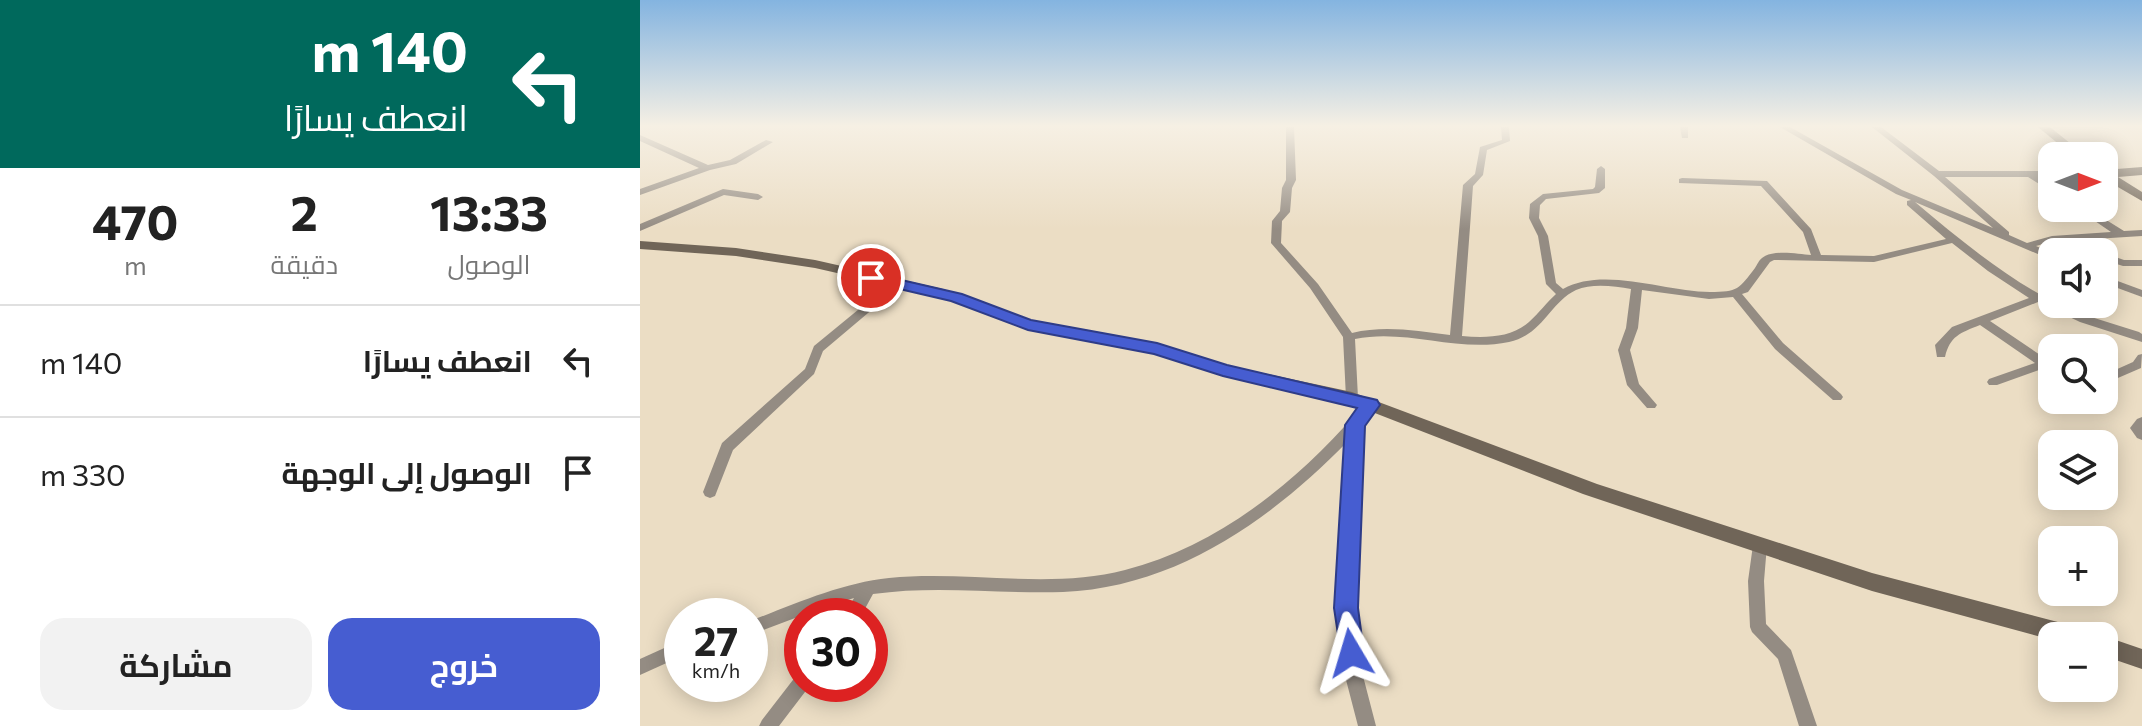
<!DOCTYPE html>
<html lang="ar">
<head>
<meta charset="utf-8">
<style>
  :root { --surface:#fff; --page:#f2f2f2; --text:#222; --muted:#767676; --line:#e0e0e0; --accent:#465dd1 }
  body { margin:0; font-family:Commissioner,Cairo,sans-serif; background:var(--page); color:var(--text); direction:rtl; height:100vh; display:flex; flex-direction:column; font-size:30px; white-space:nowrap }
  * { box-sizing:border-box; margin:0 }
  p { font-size:26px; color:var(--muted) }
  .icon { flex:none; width:44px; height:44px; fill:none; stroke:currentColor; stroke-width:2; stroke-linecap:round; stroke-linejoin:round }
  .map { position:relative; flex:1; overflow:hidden; direction:ltr }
  .details { display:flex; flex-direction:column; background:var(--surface); width:640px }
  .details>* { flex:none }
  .top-card { background:#00695c; color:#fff; overflow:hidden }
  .needle { width:52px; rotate:90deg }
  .tools { position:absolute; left:1398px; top:142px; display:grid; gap:16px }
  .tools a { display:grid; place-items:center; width:80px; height:80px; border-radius:16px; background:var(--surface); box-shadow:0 4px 20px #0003; font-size:40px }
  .speed { position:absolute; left:24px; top:598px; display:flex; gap:16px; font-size:40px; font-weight:700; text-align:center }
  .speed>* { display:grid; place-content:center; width:104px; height:104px; border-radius:50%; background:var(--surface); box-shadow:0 4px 20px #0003; line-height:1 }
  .speed small { font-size:20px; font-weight:400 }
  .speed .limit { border:12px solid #d22; background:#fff; color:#111 }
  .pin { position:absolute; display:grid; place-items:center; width:68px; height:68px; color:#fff; margin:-34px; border:4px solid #fff; border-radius:50%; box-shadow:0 2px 8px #0007 }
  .me { position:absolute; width:88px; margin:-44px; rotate:353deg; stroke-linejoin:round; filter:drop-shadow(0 0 6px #0008) }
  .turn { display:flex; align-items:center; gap:28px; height:168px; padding:0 40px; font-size:36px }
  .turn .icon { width:104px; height:104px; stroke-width:2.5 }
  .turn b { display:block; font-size:56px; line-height:68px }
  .eta { display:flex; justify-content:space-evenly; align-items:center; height:136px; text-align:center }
  .eta b { font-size:48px; font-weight:700; line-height:56px }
  .cta { display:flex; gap:16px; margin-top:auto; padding:16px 40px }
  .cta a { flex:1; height:92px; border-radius:24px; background:var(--accent); color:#fff; font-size:32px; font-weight:700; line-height:92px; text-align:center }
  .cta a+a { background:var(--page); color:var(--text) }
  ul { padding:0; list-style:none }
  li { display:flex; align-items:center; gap:24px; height:112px; padding:0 40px; border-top:2px solid var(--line) }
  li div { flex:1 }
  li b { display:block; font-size:30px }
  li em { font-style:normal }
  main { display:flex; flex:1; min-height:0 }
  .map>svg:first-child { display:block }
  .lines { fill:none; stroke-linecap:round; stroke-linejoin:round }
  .street { fill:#948c83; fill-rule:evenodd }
  .secondary { fill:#706558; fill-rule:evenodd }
  .route { fill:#465dd1; stroke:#2e3c88; stroke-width:2 }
</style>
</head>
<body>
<main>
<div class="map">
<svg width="1502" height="726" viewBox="0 0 1502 726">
  <rect width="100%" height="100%" fill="#ebddc4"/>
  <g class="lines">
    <g class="street">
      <path d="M 646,127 L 654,127 L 656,180 L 652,188 L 650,212 L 642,221 L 641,243 L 678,284 L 712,333 C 745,325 777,331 810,335 L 823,185 L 835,174 L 840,147 L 862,140 L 861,127 L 869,127 L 870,141 L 847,150 L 843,175 L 833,186 L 822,336 C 845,338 871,338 889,322 C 899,313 907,302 916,294 L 906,284 L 898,236 L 889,218 L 890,204 L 903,194 L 953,189 L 955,187 L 957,169 L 961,166 L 965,169 L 965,188 L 959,193 L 906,199 L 900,205 L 899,218 L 908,236 L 916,283 L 923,289 C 964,266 1026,292 1070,292 C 1098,292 1099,289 1115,268 C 1117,265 1119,260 1122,258 C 1133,249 1158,254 1171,255 L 1163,232 L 1121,186 L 1039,183 L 1039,179 L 1042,178 L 1127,181 L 1171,229 L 1181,255 L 1234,256 L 1306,239 L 1267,205 L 1267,201 L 1271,200 L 1256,194 L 1140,127 L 1150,127 L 1262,190 L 1353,228 L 1294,176 L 1232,127 L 1241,127 L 1299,171 L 1412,171 L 1412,177 L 1400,177 L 1412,185 L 1412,192 L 1388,177 L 1305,177 L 1369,232 L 1369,235 L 1387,243 L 1412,236 L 1471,232 L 1436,208 L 1447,208 L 1484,231 L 1502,230 L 1502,236 L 1439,240 L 1457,252 C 1438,252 1437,243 1424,241 C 1415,240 1404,244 1396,246 L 1412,253 L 1412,260 L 1275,202 C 1318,238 1362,275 1412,301 L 1412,304 L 1418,304 L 1448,316 L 1499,332 L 1502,334 L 1502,342 L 1440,322 L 1398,302 L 1350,321 L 1412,363 L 1410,366 L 1357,385 L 1349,385 L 1347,382 L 1349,379 L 1395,363 L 1340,325 C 1320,333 1310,336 1305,357 L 1297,357 L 1295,345 L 1312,327 L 1389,298 L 1348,271 L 1312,243 L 1234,262 L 1134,260 L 1130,262 L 1108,292 L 1102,294 L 1143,343 L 1201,394 L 1203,397 L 1201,400 L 1193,400 L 1135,349 L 1093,297 L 1069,299 L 1002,290 L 998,328 L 990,350 L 999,384 L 1017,405 L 1015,408 L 1007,408 L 987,385 L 978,350 L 986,328 L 991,289 C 974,286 952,283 936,290 C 909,303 904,334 869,342 C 817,353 766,328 715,339 L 718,398 L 712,402 L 706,398 L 703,337 L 670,288 L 631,243 L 632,221 L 640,211 L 642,188 L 646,180 Z"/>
      <path d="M 1040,127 L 1048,127 L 1048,138 L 1042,138 Z"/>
      <path d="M 0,135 L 68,165 L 90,160 L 126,140 L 133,142 L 96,164 L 70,170 L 0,195 L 0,189 L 59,168 L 0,141 Z"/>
      <path d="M 83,189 L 118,194 L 123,197 L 118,200 L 84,195 L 0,231 L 0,224 Z"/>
      <path d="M 1464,253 L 1484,260 L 1502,260 L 1502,266 L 1483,266 L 1464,260 Z"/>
      <path d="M 1464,276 L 1502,290 L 1502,297 L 1464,283 Z"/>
      <path d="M 256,281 L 261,284 L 260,286 L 183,351 L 174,374 L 93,450 L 75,496 L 70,498 L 65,496 L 63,492 L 82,443 L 165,369 L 174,346 L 252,282 Z"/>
      <path d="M 1502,354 L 1501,368 L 1464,384 L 1464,375 L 1493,362 L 1498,355 Z"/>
      <path d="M 730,401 L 734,402 L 736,405 L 721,424 L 714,608 L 723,676 L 736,726 L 718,726 L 705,676 L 698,608 L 708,441 C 631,520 536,587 423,592 C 359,594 296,585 233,594 L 221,616 L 204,616 L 214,598 L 179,609 L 110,635 L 110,621 C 155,604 201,583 249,578 C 327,570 409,590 485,570 C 582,545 663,477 726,402 Z"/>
      <path d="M 1502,417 L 1502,440 L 1497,438 L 1490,428 L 1497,419 Z"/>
      <path d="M 1120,539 L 1125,541 L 1127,545 L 1124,581 L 1126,624 L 1151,650 L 1177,726 L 1159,726 L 1138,659 L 1112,632 L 1110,627 L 1108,581 L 1113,545 L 1115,541 Z"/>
      <path d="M 42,640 L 42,656 L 0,675 L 0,659 Z"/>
      <path d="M 162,674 L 162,684 L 170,684 L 168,688 L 139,726 L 119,726 L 122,720 L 156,676 Z"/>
    </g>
    <g class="secondary">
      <path d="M 1398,127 L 1410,127 L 1446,156 L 1433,156 Z"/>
      <path d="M 1502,167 L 1502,175 L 1478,177 L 1502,192 L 1502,201 L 1464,179 L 1464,170 Z"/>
      <path d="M 0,241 L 96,248 L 175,260 L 303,289 L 391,320 L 517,343 L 585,365 L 712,392 L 957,484 L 1232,573 L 1433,626 L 1441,629 L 1444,636 L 1412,636 L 1412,640 L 1232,591 L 943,494 L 709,403 L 583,375 L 515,353 L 388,329 L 294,295 L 175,268 L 96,256 L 0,249 Z"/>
      <path d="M 1464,636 L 1502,649 L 1502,669 L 1464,656 Z"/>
    </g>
  </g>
  <linearGradient id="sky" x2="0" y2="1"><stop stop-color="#84b4e0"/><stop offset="0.55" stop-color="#f6f0e4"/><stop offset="1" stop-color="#f6f0e4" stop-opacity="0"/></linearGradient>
  <rect width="1502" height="229" fill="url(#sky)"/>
  <path class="route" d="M 231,273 L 322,294 L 391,320 L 517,343 L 587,365 L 737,400 L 740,405 L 725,426 L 718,608 L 724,653 L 720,661 L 711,665 L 702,661 L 694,608 L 705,425 L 717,408 L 583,376 L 514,354 L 388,330 L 311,301 L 225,281 L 225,275 Z"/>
</svg>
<div class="tools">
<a><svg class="needle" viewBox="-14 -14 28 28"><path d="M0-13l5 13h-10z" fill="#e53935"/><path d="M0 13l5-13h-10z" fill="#767676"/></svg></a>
<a><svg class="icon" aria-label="sound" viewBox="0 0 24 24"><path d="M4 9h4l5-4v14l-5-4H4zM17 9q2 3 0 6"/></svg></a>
<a><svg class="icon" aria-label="search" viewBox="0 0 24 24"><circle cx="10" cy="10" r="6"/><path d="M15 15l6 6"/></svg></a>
<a><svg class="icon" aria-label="layers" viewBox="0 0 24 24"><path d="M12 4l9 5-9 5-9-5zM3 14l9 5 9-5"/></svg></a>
<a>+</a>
<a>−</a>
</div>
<div class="speed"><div>27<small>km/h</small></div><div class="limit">30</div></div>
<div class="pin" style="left:231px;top:278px;background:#d93025"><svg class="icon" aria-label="arrive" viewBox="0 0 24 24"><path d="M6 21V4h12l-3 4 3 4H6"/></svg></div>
<svg class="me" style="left:711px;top:653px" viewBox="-20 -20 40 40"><path d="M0-17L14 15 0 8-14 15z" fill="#465dd1" stroke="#fff" stroke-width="4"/></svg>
</div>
<section class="details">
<div class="top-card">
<div class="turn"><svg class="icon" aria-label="left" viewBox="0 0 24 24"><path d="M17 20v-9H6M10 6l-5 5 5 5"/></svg><div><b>140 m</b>انعطف يسارًا</div></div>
</div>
<div class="eta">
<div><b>13:33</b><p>الوصول</p></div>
<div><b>2</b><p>دقيقة</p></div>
<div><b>470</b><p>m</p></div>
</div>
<ul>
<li><svg class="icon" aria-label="left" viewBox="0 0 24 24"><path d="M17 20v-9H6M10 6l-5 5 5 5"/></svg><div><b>انعطف يسارًا</b></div><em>140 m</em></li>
<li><svg class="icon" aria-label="arrive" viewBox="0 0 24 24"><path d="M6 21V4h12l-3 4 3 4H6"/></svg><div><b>الوصول إلى الوجهة</b></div><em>330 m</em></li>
</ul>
<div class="cta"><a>خروج</a><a>مشاركة</a></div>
</section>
</main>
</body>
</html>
